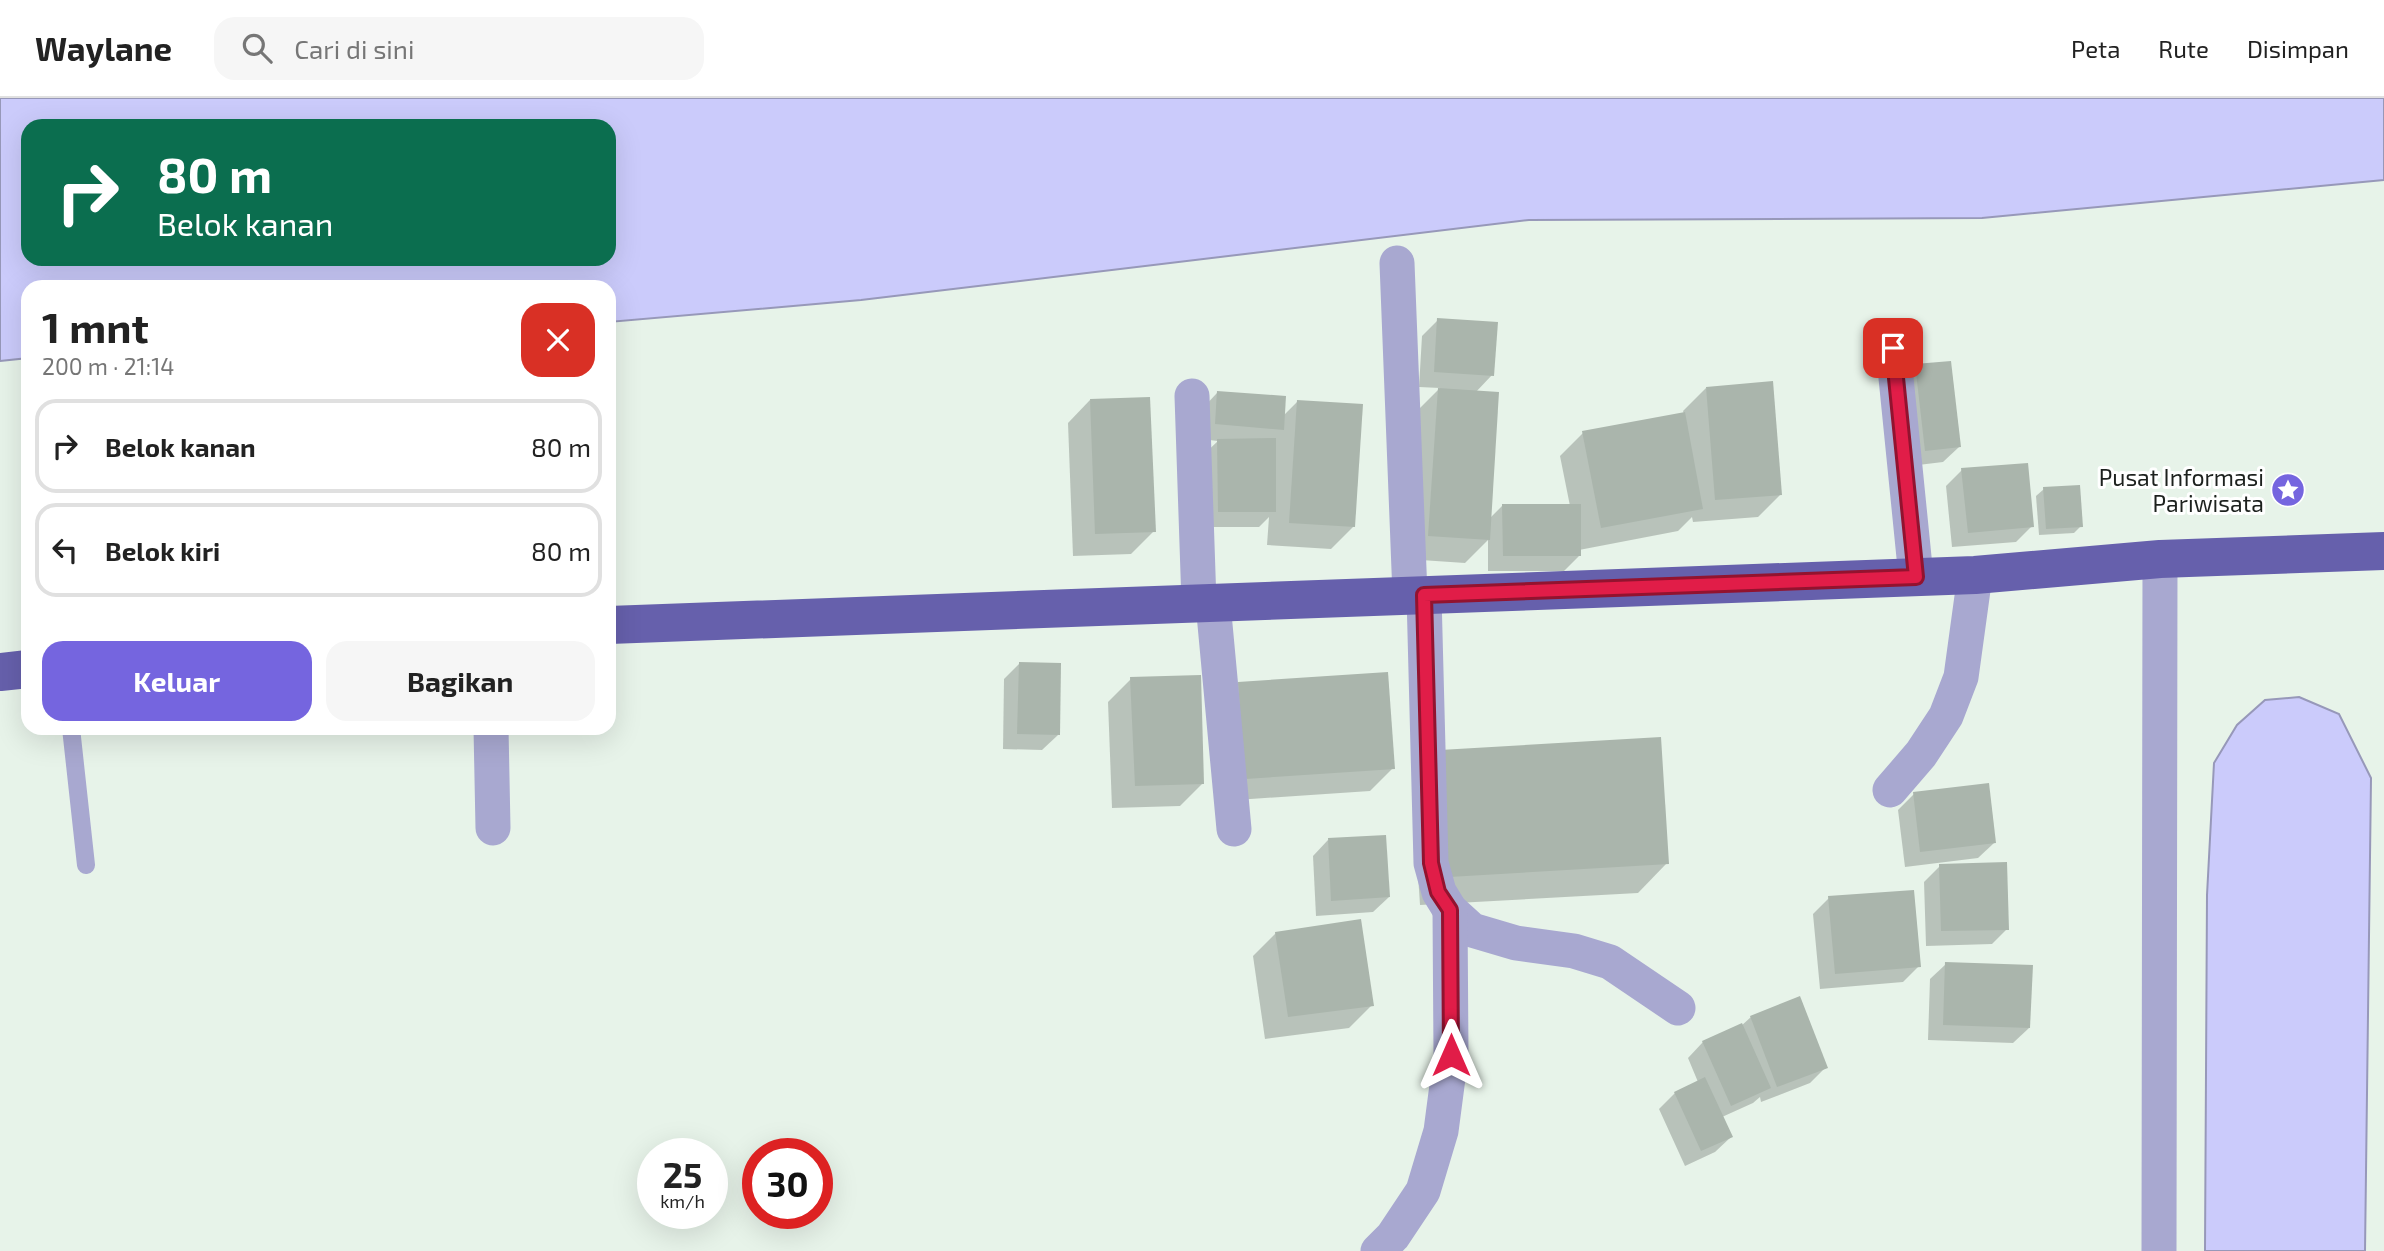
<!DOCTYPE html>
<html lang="id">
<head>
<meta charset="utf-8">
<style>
  :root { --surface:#fff; --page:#f6f6f6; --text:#222; --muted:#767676; --line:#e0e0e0; --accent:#7565df }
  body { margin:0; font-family:"Exo 2",sans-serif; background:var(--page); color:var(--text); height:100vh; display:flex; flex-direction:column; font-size:26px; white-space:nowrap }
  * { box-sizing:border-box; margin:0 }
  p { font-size:23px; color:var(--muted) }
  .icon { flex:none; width:38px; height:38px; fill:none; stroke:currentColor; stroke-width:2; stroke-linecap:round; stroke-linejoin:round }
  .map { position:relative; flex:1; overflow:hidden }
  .panel { position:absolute; left:21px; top:182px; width:595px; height:455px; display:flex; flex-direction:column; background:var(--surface); border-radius:21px; box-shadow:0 7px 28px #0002 }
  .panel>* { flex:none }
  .guide { position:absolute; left:21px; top:21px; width:595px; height:147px; border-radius:21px; box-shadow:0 7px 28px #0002; background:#0b6e4f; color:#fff; overflow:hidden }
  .speed { position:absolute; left:637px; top:1040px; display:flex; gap:14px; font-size:35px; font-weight:700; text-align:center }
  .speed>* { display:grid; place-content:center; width:91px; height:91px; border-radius:50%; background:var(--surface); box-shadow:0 7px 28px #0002; line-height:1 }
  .speed small { font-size:18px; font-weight:400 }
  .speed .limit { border:10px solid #d22; background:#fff; color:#111 }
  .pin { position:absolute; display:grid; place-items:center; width:60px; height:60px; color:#fff; margin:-30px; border-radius:14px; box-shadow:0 4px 10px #0006 }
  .me { position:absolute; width:77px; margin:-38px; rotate:0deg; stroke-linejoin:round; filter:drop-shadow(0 0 5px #0008) }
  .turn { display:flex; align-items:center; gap:24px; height:147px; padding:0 21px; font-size:32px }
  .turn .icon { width:91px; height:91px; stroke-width:2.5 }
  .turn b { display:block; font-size:49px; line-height:60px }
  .round { display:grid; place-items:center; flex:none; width:74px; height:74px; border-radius:21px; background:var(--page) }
  .headline { display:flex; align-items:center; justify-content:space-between; height:119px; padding:0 21px }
  h1 { font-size:42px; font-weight:700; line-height:52px }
  .primary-button { display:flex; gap:14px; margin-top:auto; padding:14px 21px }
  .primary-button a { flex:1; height:80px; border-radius:21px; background:var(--accent); color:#fff; font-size:28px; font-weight:700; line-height:80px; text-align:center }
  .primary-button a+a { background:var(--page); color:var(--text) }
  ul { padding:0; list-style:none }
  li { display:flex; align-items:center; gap:21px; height:94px; margin:0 14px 10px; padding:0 7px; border:4px solid var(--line); border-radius:21px }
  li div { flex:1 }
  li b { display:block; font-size:26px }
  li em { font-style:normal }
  header { display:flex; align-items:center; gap:42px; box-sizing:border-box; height:98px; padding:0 35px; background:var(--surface); border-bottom:2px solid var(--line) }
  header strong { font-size:33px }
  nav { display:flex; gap:38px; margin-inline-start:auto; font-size:24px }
  .search { width:490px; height:63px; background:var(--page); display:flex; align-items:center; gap:18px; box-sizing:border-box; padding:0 24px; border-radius:21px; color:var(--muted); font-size:26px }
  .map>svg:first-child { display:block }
  .water { fill:#cbcbfb; stroke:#9798b9; stroke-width:2; fill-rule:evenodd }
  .shadow { fill:#0003 }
  .building { fill:#aab5ac }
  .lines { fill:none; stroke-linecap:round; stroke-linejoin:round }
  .service { stroke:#a8a8d0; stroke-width:18 }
  .minor { stroke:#a8a8d0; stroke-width:35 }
  .trunk { stroke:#6660ac; stroke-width:38 }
  .route-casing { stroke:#92132f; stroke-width:18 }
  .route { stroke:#e11d48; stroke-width:12 }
  .labels { text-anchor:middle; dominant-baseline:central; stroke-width:6; stroke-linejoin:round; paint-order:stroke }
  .poi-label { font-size:23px; fill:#1d211e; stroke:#fff; text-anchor:end }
</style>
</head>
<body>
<header>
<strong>Waylane</strong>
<div class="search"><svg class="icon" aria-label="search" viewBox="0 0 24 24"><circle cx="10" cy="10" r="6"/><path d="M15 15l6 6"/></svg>Cari di sini</div>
<nav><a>Peta</a><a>Rute</a><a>Disimpan</a></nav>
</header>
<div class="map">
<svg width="2384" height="1153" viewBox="0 0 2384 1153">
  <rect width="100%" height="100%" fill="#e7f3e9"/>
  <g class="water">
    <path d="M 0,0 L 2384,0 L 2384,82 L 1982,120 L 1529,122 L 861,202 L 609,224 L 609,189 L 28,189 L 28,260 L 0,263 ZM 28,28 L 609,28 L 609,161 L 28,161 Z"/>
    <path d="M 2299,599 L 2339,616 L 2371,680 L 2365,1153 L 2205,1153 L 2207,797 L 2214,665 L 2237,627 L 2265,602 Z"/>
  </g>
  <g class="shadow">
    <path d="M 1438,222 L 1492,277 L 1475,295 L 1489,421 L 1503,407 L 1570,408 L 1560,358 L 1583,335 L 1684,316 L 1683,313 L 1706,290 L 1781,396 L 1758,419 L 1693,424 L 1692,419 L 1678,433 L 1579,452 L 1579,458 L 1564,473 L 1488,473 L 1488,442 L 1465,465 L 1406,461 L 1415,315 L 1440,290 L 1419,289 L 1422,238 Z"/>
    <path d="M 1916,268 L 1959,349 L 1943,364 L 1910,368 L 1900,284 Z"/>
    <path d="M 1217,295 L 1283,318 L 1297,304 L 1354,428 L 1331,451 L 1267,447 L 1269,419 L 1259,429 L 1203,429 L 1202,358 L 1218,343 L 1200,341 L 1202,311 Z"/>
    <path d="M 1090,302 L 1154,433 L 1131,456 L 1073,458 L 1068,325 Z"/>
    <path d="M 1962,372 L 2032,428 L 2016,444 L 1952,449 L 1946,388 Z"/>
    <path d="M 2044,391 L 2081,428 L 2074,435 L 2039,437 L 2036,398 Z"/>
    <path d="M 1019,566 L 1058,637 L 1042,652 L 1003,651 L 1004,581 Z"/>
    <path d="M 1131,581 L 1203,685 L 1180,708 L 1112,710 L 1108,604 Z"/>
    <path d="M 1239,585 L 1393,670 L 1370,693 L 1222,703 L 1216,608 Z"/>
    <path d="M 1412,683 L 1667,765 L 1638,795 L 1420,807 Z"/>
    <path d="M 1914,696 L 1994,745 L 1978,760 L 1905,769 L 1898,712 Z"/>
    <path d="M 1328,742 L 1389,799 L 1373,814 L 1316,818 L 1313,758 Z"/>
    <path d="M 1940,768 L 2007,831 L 1992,846 L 1926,848 L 1924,784 Z"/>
    <path d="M 1829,800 L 1919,868 L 1903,884 L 1820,891 L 1813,816 Z"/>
    <path d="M 1276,835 L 1372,907 L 1349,930 L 1265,941 L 1253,858 Z"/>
    <path d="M 1946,866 L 2029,930 L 2013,945 L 1928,942 L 1930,881 Z"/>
    <path d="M 1751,919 L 1825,970 L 1810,985 L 1761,1004 L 1760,999 L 1753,1005 L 1722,1019 L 1731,1039 L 1715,1054 L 1685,1068 L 1659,1011 L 1675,995 L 1698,984 L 1688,960 L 1703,944 L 1741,928 Z"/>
  </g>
  <g class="building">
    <path d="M 1437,220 L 1498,224 L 1494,278 L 1434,274 Z"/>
    <path d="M 1951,263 L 1961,349 L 1925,353 L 1915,266 Z"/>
    <path d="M 1773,283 L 1782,397 L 1715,402 L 1706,289 Z"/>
    <path d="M 1438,290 L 1499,294 L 1490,442 L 1428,438 Z"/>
    <path d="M 1217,293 L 1286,298 L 1284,332 L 1215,326 Z"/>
    <path d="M 1150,299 L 1156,434 L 1095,436 L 1090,301 Z"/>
    <path d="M 1297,302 L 1363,306 L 1355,429 L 1289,425 Z"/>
    <path d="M 1685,314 L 1703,411 L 1601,430 L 1582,333 Z"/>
    <path d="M 1276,340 L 1276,414 L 1218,414 L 1217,341 Z"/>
    <path d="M 2028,365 L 2034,429 L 1968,435 L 1961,370 Z"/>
    <path d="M 2080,387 L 2083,429 L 2046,431 L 2043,389 Z"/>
    <path d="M 1502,406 L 1581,406 L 1581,458 L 1503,458 Z"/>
    <path d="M 1019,564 L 1061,565 L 1060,637 L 1017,636 Z"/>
    <path d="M 1388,574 L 1395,671 L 1245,681 L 1238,584 Z"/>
    <path d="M 1201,577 L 1204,686 L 1135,688 L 1130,579 Z"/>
    <path d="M 1661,639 L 1669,766 L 1449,779 L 1440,652 Z"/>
    <path d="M 1989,685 L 1996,745 L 1920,754 L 1913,694 Z"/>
    <path d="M 1386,737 L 1390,799 L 1331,803 L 1328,740 Z"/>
    <path d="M 2007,764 L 2009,832 L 1941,833 L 1939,766 Z"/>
    <path d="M 1914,792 L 1921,869 L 1835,876 L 1828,798 Z"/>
    <path d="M 1361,821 L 1374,908 L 1288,919 L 1275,834 Z"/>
    <path d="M 1945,864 L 2033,867 L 2030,930 L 1943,927 Z"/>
    <path d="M 1800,898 L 1828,970 L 1777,989 L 1750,918 Z"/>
    <path d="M 1742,925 L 1771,990 L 1731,1008 L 1702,943 Z"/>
    <path d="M 1705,979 L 1733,1039 L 1701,1053 L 1674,994 Z"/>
  </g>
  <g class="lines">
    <path class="service" d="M 71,630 L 86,767"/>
    <g class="minor">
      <path d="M 1397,165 L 1410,497"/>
      <path d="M 1893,250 L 1916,479"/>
      <path d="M 1192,298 L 1199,505"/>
      <path d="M 1424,497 L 1431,765 L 1439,794 L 1450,812 L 1472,832 L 1516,845 L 1574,853 L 1610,864 L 1678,910"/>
      <path d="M 1213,505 L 1234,731"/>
      <path d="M 491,630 L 493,730"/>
      <path d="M 1890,692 L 1921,656 L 1946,618 L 1961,579 L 1975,477"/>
      <path d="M 1378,1153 L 1393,1138 L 1423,1093 L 1441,1033 L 1451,957 L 1450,812"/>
      <path d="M 2159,1153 L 2160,461"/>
    </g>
    <g class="trunk">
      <path d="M 609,527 L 1975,477 L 2160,461 L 2384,453"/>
      <path d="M 0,574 L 28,571"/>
    </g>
  </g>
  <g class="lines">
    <g class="route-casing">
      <path id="route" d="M 1451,957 L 1450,812 L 1438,794 L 1431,765 L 1424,497 L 1916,479 L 1893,250"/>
    </g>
    <use href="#route" class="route"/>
  </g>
  <defs>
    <g id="sight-disc" transform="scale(1.75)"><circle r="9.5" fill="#7565df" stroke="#fff"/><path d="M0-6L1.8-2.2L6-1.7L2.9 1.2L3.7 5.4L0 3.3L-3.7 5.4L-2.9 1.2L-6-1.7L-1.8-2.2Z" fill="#fff"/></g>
  </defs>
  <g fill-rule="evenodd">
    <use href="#sight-disc" x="2288" y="392"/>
  </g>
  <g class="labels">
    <g class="poi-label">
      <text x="2264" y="379">Pusat Informasi<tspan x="2264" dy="26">Pariwisata</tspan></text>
    </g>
  </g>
</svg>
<div class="speed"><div>25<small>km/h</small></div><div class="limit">30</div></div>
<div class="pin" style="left:1893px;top:250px;background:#d93025"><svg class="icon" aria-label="arrive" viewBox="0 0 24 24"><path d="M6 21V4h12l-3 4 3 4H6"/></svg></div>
<svg class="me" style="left:1451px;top:957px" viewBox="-20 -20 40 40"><path d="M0-17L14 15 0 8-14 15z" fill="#e11d48" stroke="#fff" stroke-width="4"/></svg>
<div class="guide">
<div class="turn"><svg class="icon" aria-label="right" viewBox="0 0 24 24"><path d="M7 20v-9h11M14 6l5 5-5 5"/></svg><div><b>80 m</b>Belok kanan</div></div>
</div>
<section class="panel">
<div class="headline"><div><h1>1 mnt</h1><p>200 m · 21:14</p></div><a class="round" style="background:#d93025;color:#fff"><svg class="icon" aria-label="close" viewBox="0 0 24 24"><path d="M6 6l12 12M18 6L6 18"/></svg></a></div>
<ul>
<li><svg class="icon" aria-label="right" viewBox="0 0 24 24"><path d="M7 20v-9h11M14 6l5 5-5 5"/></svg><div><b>Belok kanan</b></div><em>80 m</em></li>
<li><svg class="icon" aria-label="left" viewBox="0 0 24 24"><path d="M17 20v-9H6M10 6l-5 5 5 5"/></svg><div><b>Belok kiri</b></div><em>80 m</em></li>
</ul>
<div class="primary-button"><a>Keluar</a><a>Bagikan</a></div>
</section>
</div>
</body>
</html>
